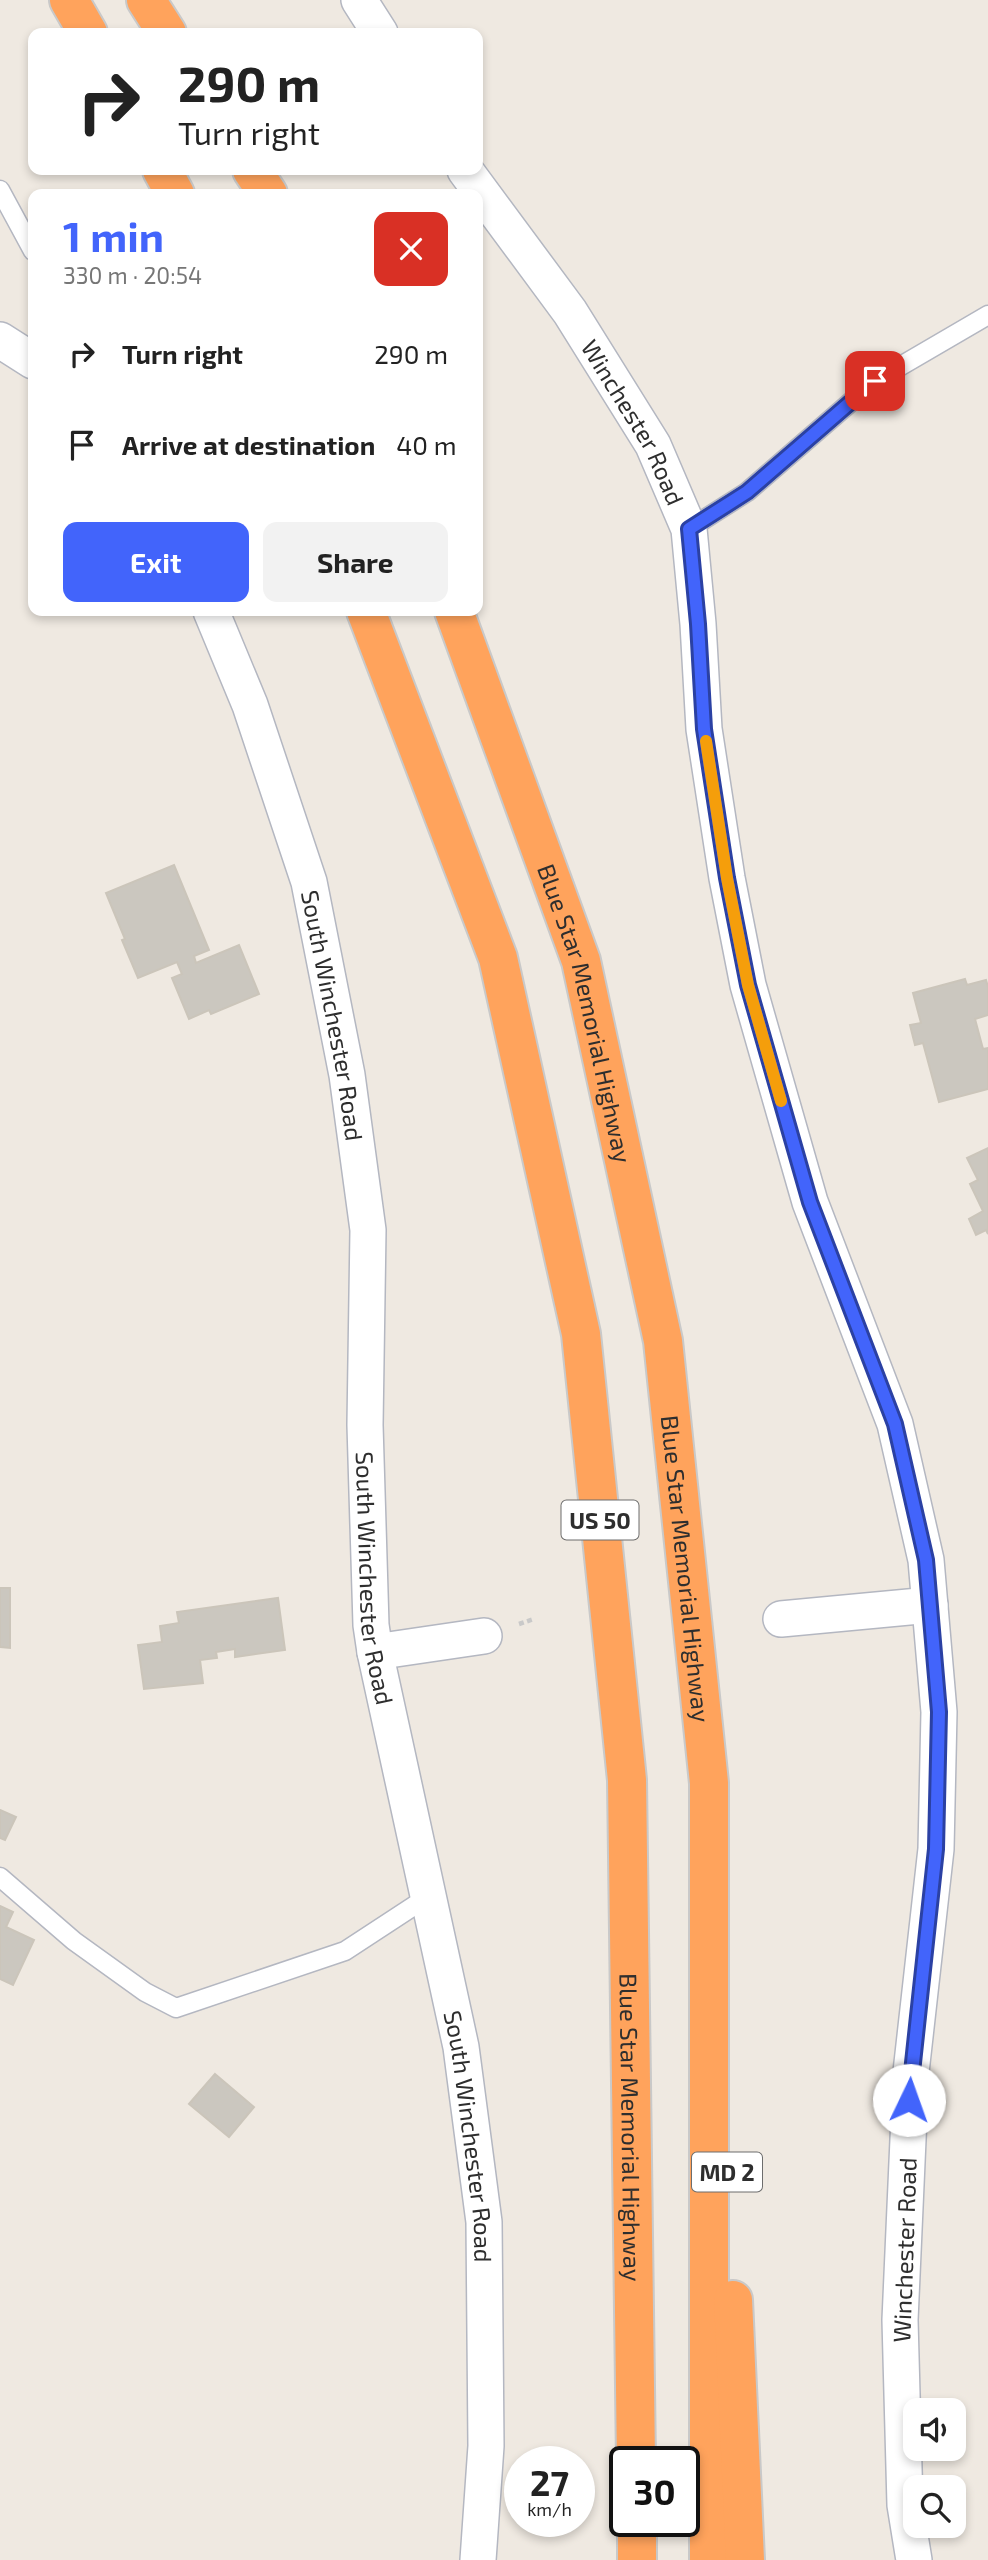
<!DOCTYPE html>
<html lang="en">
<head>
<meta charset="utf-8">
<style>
  :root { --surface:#fff; --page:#f2f2f2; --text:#222; --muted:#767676; --accent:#4264fb }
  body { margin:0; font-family:"Exo 2",sans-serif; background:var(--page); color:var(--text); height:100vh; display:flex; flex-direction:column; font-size:26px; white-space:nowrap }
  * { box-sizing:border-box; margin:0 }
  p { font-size:23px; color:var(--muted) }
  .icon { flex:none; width:38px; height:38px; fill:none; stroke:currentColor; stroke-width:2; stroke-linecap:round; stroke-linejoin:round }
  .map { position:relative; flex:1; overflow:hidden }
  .side { position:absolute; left:28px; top:189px; width:455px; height:427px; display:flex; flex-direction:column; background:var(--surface); border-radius:14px; box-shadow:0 4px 10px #0003 }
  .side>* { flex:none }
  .banner { position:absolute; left:28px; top:28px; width:455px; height:147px; border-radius:14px; box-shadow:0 4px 10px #0003; background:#fff; color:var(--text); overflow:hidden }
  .tools { position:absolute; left:903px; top:2398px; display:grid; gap:14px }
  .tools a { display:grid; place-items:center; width:63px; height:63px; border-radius:14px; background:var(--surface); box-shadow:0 4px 10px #0003; font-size:35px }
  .speed { position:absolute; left:504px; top:2446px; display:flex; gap:14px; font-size:35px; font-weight:700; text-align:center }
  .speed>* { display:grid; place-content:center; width:91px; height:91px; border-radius:50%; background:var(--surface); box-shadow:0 4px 10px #0003; line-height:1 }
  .speed small { font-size:18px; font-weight:400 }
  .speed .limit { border:4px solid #111; border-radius:10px; background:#fff; color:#111 }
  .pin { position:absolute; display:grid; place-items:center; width:60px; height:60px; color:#fff; margin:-30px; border-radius:14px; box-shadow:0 4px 10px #0006 }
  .me { position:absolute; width:77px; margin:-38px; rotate:3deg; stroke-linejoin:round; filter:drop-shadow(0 0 5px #0008) }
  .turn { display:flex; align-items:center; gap:24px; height:147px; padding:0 35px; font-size:32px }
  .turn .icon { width:91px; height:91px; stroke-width:2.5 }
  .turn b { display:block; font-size:49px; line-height:60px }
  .round { display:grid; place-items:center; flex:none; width:74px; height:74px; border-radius:14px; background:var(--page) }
  .headline { display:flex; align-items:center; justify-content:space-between; height:119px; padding:0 35px }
  h1 { font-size:42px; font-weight:700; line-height:52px; color:var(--accent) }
  .primary-button { display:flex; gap:14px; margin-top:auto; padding:14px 35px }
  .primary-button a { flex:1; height:80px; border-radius:14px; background:var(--accent); color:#fff; font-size:28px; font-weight:700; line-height:80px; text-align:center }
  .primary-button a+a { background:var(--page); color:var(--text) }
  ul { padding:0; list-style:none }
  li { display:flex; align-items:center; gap:21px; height:91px; padding:0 35px }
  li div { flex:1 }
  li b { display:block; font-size:26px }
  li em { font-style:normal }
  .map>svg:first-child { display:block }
  .building { fill:#cbc7bf; stroke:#cbc5ba; stroke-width:2 }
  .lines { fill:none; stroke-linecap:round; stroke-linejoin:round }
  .service-casing { stroke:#b4b7c1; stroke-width:21 }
  .minor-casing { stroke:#b4b7c1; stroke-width:38 }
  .motorway-casing { stroke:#c9c9c9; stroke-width:42 }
  .path { stroke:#c9c9c9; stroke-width:4.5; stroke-dasharray:5 3.5; stroke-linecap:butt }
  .service { stroke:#fff; stroke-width:18 }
  .minor { stroke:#fff; stroke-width:35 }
  .motorway { stroke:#ffa35c; stroke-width:38 }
  .route-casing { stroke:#2b41a3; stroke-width:18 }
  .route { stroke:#4264fb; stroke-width:12 }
  .slow { stroke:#f59e0b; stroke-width:12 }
  .labels { text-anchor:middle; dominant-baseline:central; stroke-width:6; stroke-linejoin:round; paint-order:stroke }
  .shield { fill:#fff; stroke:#6d6d6d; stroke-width:2 }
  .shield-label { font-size:23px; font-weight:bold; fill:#2e2e2e }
  .street-label { font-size:24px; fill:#2e2e2e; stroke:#fff }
</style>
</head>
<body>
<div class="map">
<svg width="988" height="2560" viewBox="0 0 988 2560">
  <rect width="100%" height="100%" fill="#efe9e1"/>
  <g class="building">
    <path d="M 174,865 L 209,950 L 194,956 L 196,963 L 239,945 L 259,994 L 211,1014 L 209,1010 L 189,1019 L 172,978 L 182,974 L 177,962 L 138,978 L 122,940 L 125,939 L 106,893 Z"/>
    <path d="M 965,979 L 967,985 L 986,980 L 988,987 L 988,1015 L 975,1019 L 983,1049 L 988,1048 L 988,1089 L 939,1102 L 923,1043 L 915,1045 L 910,1025 L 921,1023 L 913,993 Z"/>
    <path d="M 988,1148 L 988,1234 L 986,1230 L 976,1235 L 969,1219 L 983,1211 L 970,1184 L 978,1180 L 967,1158 Z"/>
    <path d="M 0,1588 L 10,1588 L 10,1648 L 0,1647 Z"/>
    <path d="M 278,1598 L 285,1650 L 235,1657 L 235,1649 L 216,1652 L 217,1658 L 200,1660 L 203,1683 L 144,1689 L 138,1645 L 162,1642 L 160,1626 L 179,1623 L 177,1612 Z"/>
    <path d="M 0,1810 L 16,1817 L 5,1840 L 0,1838 Z"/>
    <path d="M 0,1906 L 13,1912 L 6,1927 L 34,1940 L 13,1985 L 0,1979 Z"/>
    <path d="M 215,2074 L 254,2107 L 229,2137 L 189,2104 Z"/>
  </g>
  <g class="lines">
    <g class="service-casing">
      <g id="service">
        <path d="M 0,190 L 33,251"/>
        <path d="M 689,529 L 747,492 L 875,381 L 988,315"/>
        <path d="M 0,1877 L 74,1941 L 145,1992 L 176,2008 L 345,1951 L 429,1896"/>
      </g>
    </g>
    <g class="minor-casing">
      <g id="minor">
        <path d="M 359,0 L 380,33"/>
        <path id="s1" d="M 465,170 L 570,312 L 653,445 L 689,529 L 698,624 L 704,729 L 727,878 L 748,985 L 810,1202 L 895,1424 L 926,1560 L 939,1712 L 936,1849 L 911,2072 L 900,2320 L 905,2505 L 914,2560"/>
        <path d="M 0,340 L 33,361"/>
        <path id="s2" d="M 211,611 L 250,705 L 309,882 L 347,1075 L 368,1230 L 365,1425 L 371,1625 L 375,1652 L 461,2047 L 484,2222 L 486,2446 L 478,2560"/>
        <path d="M 781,1619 L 930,1605"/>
        <path d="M 375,1652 L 484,1636"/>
      </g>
    </g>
    <g class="motorway-casing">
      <g id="motorway">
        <path d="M 69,0 L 88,33"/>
        <path d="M 146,0 L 167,33"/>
        <path d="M 162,170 L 175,194"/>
        <path d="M 252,170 L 268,194"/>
        <path id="s3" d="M 366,611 L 498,958 L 581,1334 L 627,1780 L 636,2462"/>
        <path id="s4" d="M 454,611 L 581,961 L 663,1341 L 709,1783 L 709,2560"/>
        <path d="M 733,2300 L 745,2560"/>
        <path d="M 637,2522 L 637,2560"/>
      </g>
    </g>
    <path class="path" d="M 519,1624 L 534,1619"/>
    <use href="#service" class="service"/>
    <use href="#minor" class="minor"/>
    <use href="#motorway" class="motorway"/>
  </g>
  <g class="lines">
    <g class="route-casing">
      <path id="route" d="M 875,381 L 747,492 L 689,529 L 698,624 L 704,729 L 727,878 L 748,985 L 810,1202 L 895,1424 L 926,1560 L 939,1712 L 936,1849 L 909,2100"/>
    </g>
    <use href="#route" class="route"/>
    <path class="slow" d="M 706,741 L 727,878 L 748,985 L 781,1101"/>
  </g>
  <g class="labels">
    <g class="shield">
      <rect x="561.5" y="1500.5" width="77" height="39" rx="5"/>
      <rect x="692" y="2152.5" width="70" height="39" rx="5"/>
    </g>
    <g class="shield-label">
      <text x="600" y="1520">US 50</text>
      <text x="727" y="2172">MD 2</text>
    </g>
    <g class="street-label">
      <text stroke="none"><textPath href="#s1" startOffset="304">Winchester Road</textPath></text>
      <text stroke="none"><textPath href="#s4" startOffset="424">Blue Star Memorial Highway</textPath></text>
      <text stroke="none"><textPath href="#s2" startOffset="424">South Winchester Road</textPath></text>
      <text stroke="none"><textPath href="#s4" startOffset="990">Blue Star Memorial Highway</textPath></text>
      <text stroke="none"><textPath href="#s2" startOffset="990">South Winchester Road</textPath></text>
      <text stroke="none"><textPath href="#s3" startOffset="1552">Blue Star Memorial Highway</textPath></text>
      <text stroke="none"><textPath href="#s2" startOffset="1558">South Winchester Road</textPath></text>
      <text transform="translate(904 2250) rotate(-88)">Winchester Road</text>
    </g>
  </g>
</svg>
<div class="tools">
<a><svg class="icon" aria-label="sound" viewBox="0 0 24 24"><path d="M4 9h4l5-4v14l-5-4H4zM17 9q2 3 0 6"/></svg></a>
<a><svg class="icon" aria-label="search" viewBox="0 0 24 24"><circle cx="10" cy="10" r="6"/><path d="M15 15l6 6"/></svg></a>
</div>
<div class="speed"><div>27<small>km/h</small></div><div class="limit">30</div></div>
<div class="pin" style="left:875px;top:381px;background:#d93025"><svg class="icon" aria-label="arrive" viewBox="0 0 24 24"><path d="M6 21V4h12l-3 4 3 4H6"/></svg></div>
<svg class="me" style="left:909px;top:2100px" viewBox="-20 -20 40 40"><circle r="19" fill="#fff"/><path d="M0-13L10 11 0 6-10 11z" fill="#4264fb"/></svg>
<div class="banner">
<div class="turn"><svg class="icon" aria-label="right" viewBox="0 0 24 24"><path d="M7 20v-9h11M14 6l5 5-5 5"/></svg><div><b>290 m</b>Turn right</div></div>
</div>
<section class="side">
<div class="headline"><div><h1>1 min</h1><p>330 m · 20:54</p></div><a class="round" style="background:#d93025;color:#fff"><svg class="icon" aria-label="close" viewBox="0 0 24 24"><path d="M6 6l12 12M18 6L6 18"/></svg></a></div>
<ul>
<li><svg class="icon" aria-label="right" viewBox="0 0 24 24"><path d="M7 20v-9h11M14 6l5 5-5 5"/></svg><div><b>Turn right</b></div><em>290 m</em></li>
<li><svg class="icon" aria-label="arrive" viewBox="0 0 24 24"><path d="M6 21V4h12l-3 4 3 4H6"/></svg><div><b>Arrive at destination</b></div><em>40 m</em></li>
</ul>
<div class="primary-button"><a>Exit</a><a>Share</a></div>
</section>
</div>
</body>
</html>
